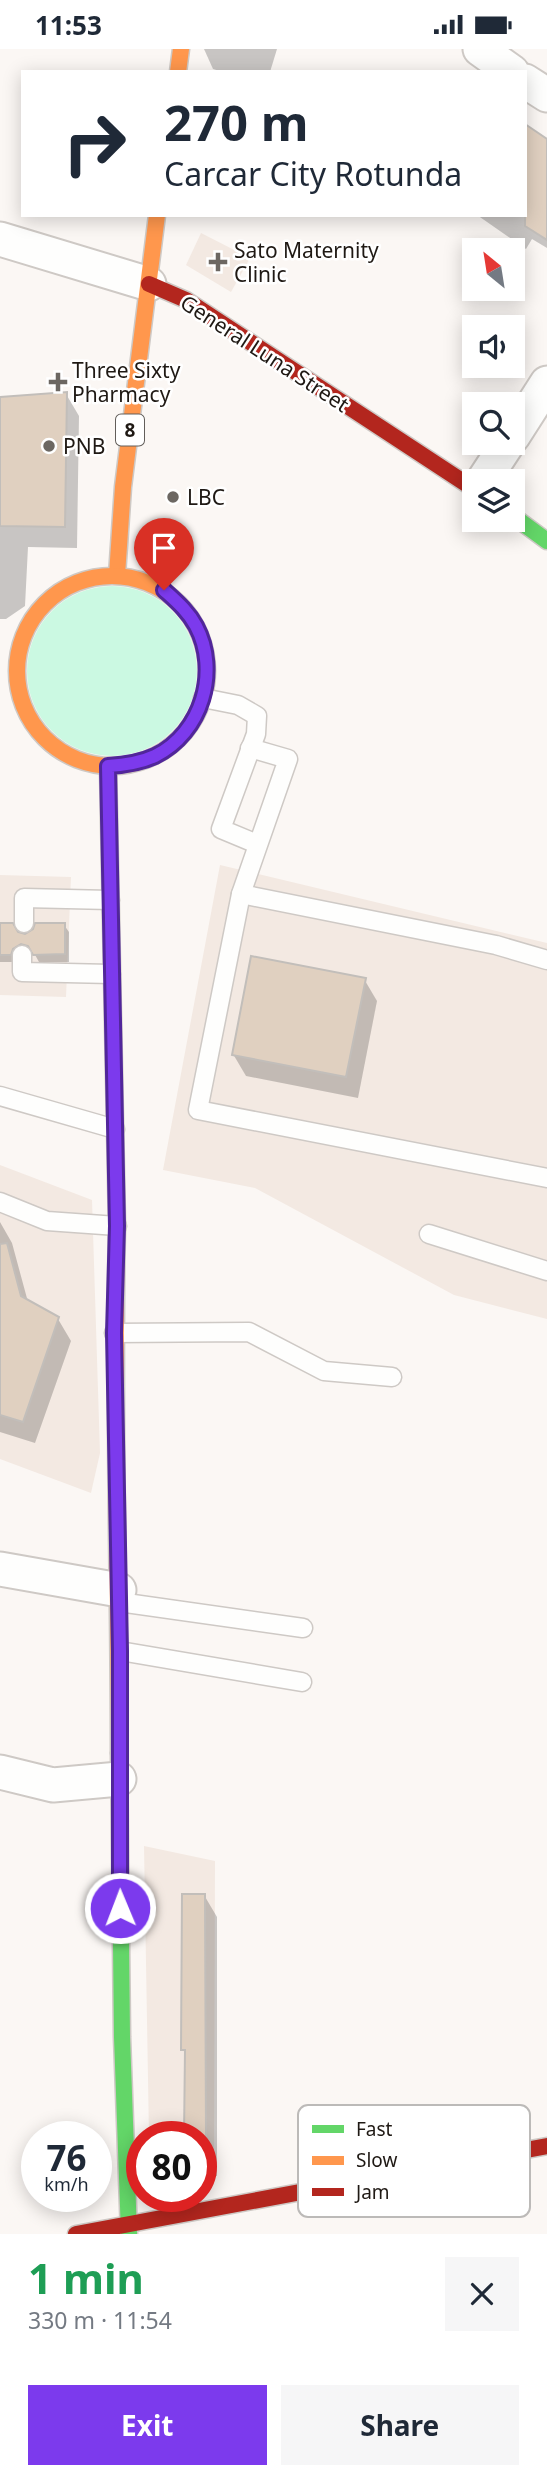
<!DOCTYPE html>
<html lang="en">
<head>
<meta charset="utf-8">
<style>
  :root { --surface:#fff; --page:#f6f6f7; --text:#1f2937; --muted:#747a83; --accent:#7c3aed }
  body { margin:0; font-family:"Noto Sans",sans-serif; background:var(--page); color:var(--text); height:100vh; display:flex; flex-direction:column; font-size:26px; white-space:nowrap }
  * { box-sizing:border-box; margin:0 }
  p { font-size:23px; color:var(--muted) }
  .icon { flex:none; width:38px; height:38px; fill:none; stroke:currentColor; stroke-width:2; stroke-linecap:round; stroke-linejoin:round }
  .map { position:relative; height:2185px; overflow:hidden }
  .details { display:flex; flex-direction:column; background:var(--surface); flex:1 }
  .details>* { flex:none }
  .hud { position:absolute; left:21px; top:21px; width:506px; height:147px; border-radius:0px; box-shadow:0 4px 18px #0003; background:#fff; color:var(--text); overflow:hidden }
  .needle { width:46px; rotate:330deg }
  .controls { position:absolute; left:462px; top:189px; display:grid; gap:14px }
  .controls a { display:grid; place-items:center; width:63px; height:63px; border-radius:0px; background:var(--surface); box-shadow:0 4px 18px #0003; font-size:35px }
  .speed { position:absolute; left:21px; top:2072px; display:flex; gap:14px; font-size:35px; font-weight:700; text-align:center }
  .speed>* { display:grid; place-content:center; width:91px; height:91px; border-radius:50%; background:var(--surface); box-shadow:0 4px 18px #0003; line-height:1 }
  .speed small { font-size:18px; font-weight:400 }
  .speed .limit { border:10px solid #d22; background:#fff; color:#111 }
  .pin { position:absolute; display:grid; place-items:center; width:60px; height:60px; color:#fff; margin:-72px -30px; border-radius:50% 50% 50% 0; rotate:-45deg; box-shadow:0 0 7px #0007 }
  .pin .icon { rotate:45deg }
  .me { position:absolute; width:77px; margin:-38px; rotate:359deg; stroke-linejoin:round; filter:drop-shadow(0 0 5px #0008) }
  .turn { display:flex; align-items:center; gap:24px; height:147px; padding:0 28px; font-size:32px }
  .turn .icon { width:91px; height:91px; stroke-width:2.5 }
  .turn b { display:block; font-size:49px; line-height:60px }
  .round { display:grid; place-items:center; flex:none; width:74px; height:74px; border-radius:0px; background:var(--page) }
  .overview { display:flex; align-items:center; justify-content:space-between; height:119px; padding:0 28px }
  h1 { font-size:42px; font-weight:700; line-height:52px; color:#1e9e55 }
  .action { display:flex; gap:14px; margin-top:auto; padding:14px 28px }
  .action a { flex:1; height:80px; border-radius:0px; background:var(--accent); color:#fff; font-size:28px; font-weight:700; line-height:80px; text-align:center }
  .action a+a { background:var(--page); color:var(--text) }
  .status { display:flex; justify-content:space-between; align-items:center; height:49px; padding:0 35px; background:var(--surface); direction:ltr }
  .status svg { height:19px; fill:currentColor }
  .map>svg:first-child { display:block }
  .built { fill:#f3e9e2 }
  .green { fill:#cbf9e2 }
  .shadow { fill:#0003 }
  .building { fill:#e0d0c0; stroke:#c2beba; stroke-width:2 }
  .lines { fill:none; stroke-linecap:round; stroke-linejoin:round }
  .lane-casing { stroke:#cec9c5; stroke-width:21 }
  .street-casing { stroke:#cec9c5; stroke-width:37 }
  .fast-casing { stroke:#cec9c5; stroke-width:19 }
  .slow-casing { stroke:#cec9c5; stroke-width:19 }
  .jam-casing { stroke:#cec9c5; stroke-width:19 }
  .lane { stroke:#fefefd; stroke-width:18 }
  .street { stroke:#fefefd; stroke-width:33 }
  .fast { stroke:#63d668; stroke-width:16 }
  .slow { stroke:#ff974d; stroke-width:16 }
  .jam { stroke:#b3261e; stroke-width:16 }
  .route-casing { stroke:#51269a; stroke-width:18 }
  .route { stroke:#7c3aed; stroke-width:12 }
  .poi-dot { fill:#6c6762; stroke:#fff; stroke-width:2.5 }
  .labels { text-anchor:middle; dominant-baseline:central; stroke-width:5; stroke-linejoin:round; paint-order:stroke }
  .shield { fill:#fff; stroke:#625e5a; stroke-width:2 }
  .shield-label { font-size:19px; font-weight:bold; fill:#1f1914 }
  .poi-label { font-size:21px; fill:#1f1914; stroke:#fff; text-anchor:start }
  .street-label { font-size:21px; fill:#1f1914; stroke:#fff }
  .key { fill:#fff; stroke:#bcbab8; stroke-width:2 }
  .key-label { font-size:19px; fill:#1f1914 }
</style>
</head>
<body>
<div class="status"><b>11:53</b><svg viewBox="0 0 49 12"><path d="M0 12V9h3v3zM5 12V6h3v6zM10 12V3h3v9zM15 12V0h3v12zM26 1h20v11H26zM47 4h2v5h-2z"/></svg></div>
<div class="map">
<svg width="547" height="2185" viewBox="0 0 547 2185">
  <rect width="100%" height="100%" fill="#fbf7f4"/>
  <g class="built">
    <path d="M 201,184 L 250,209 L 231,243 L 186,216 Z"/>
    <path d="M 220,816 L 547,894 L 547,1270 L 454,1246 L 255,1139 L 163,1121 Z"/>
    <path d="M 0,826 L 71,828 L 66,948 L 0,946 Z"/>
    <path d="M 0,1116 L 92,1151 L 100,1404 L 91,1444 L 0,1410 Z"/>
    <path d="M 144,1797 L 215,1812 L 214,2112 L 201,2111 L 201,2088 L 149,2088 Z"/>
  </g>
  <circle class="green" cx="112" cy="622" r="85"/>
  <g class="shadow">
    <path d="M 204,0 L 277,0 L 270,23 L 223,23 L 213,20 Z"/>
    <path d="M 525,77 L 547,92 L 547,199 L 532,190 L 526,200 L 477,166 L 525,166 Z"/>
    <path d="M 66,345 L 79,367 L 77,499 L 28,498 L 25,557 L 6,570 L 0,570 L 0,350 Z"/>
    <path d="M 0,876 L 23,887 L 64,876 L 69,883 L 69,913 L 39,913 L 34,904 L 26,902 L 15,913 L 0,913 Z"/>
    <path d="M 364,930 L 377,952 L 358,1049 L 246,1027 L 233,1005 Z"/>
    <path d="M 0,1173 L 12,1194 L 28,1253 L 58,1270 L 71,1292 L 35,1394 L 0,1383 Z"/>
    <path d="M 204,1846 L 217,1868 L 217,2127 L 201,2127 L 201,2088 L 186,2007 L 183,2000 Z"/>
  </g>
  <g class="building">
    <path d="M 525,75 L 547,90 L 547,191 L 525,177 Z"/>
    <path d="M 67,343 L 65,478 L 0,477 L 0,348 Z"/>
    <path d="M 0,874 L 13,874 L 18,883 L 25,885 L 33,880 L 35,874 L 65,874 L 65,905 L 33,906 L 28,897 L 21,895 L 13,900 L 11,906 L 0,906 Z"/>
    <path d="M 251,907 L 366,929 L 346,1028 L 232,1006 Z"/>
    <path d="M 7,1194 L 21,1247 L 59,1268 L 23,1373 L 0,1366 L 0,1195 Z"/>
    <path d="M 182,1845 L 205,1845 L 206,2088 L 184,2088 L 185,2001 L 181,2001 Z"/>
  </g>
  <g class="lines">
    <g class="lane-casing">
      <g id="lane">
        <path d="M 203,649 L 238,656 L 257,667 L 256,685 L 221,780 L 257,795"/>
        <path d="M 250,699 L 288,710 L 241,845 L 198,1061 L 547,1129"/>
        <path d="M 241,845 L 496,896 L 547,911"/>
        <path d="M 24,874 L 24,849 L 110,851"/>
        <path d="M 22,906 L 22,923 L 111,925"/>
        <path d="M 0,1047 L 115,1080"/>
        <path d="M 0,1153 L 47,1172 L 117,1177"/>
        <path d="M 429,1185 L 547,1222"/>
        <path d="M 114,1284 L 249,1283 L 324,1322 L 392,1328"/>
        <path d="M 119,1553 L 303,1579"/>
        <path d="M 120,1602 L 302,1633"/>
      </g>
    </g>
    <g class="street-casing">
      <g id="street">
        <path d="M 480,0 L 512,23"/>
        <path d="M 525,32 L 547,46"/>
        <path d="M 0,190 L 149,235"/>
        <path d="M 513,387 L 547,334"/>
        <path d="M 483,432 L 508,394"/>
        <path d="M 0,1520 L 119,1541"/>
        <path d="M 0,1723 L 53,1736 L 119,1730"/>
      </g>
    </g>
    <g class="fast-casing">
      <g id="fast">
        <path d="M 513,467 L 547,492"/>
        <path d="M 108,717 L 117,1177"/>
        <path d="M 119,1704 L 122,1988 L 129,2185"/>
      </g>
    </g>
    <g class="slow-casing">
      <g id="slow">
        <path d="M 178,23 L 181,0"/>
        <path d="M 117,526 L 123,438 L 157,166"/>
        <circle cx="112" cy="622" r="95"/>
        <path d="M 117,1177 C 113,1352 119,1528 119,1704"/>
      </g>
    </g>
    <g class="jam-casing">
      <g id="jam">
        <path d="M 149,235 L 186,251 L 474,440"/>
        <path d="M 76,2185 L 547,2097"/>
      </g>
    </g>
    <use href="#lane" class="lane"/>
    <use href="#street" class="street"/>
    <use href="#fast" class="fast"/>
    <use href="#slow" class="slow"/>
    <use href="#jam" class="jam"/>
  </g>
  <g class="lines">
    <g class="route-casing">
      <path id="route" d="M 120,1859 L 120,1602 L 114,1284 L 117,1177 L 108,717 C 125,716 140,714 155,707 C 202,684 220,622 196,577 C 188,562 176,552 164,541"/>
    </g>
    <use href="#route" class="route"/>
  </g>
  <g class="poi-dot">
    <path d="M214.5 202.5h7v7h7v7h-7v7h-7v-7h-7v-7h7z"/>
    <path d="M54.5 322.5h7v7h7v7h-7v7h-7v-7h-7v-7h7z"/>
    <circle cx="49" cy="397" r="7"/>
    <circle cx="173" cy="448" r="7"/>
  </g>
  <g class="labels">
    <rect class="shield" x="116" y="365.5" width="28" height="31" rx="5"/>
    <g class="shield-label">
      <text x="130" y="381">8</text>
    </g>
    <g class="poi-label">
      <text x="234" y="201">Sato Maternity<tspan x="234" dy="24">Clinic</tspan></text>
      <text x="72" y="321">Three Sixty<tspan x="72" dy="24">Pharmacy</tspan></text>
      <text x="63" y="397">PNB</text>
      <text x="187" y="448">LBC</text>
    </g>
    <g class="street-label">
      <text transform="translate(265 304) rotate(33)">General Luna Street</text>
    </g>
  </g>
  <rect x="298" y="2056" width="232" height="112" rx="10" class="key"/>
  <rect x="312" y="2076" width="32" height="8" fill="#63d668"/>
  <rect x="312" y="2107" width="32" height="9" fill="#ff974d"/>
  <rect x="312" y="2139" width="32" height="8" fill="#b3261e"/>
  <g class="key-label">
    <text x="356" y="2087">Fast</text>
    <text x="356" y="2118">Slow</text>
    <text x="356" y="2150">Jam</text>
  </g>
</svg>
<div class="controls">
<a><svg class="needle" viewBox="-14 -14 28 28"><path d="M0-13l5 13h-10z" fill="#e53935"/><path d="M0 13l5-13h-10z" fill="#747a83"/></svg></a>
<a><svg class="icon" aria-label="sound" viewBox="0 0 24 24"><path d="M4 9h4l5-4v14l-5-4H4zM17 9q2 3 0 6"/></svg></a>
<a><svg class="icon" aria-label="search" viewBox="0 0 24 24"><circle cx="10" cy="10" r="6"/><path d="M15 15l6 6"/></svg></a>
<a><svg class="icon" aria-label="layers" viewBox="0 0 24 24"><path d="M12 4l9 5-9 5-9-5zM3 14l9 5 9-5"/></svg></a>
</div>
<div class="speed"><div>76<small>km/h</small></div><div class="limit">80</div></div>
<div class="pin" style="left:164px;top:541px;background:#d93025"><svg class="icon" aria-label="arrive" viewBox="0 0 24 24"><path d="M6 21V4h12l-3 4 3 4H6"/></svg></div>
<svg class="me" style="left:120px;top:1859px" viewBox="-20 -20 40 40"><circle r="17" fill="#7c3aed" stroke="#fff" stroke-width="3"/><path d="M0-11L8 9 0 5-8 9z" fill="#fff"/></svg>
<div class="hud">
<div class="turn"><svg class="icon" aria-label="right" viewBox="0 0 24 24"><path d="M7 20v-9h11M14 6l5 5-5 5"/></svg><div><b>270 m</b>Carcar City Rotunda</div></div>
</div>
</div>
<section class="details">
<div class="overview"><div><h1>1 min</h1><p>330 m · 11:54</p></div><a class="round"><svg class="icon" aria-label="close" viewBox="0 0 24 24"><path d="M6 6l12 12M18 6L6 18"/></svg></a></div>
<div class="action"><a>Exit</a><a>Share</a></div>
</section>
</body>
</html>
